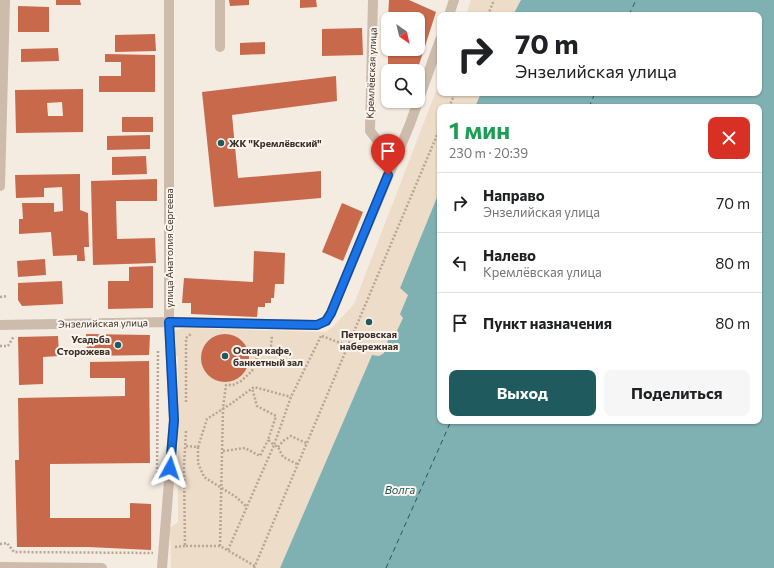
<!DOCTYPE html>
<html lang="ru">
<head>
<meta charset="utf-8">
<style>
  :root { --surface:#fff; --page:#f6f6f6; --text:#202124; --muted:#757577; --line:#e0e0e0; --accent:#1f5a5e }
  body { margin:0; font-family:Commissioner,sans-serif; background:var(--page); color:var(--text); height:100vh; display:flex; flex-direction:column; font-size:15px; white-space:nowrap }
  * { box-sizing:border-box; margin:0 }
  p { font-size:13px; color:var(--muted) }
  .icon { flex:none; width:22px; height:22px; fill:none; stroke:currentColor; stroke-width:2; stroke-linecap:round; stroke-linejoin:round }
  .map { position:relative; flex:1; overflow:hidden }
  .details { position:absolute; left:437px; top:104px; width:325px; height:320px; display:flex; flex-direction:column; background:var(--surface); border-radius:8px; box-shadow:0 1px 3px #0004 }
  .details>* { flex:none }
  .top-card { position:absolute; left:437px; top:12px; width:325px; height:84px; border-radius:8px; box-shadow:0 1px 3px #0004; background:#fff; color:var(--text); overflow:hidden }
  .needle { width:26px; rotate:146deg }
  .controls { position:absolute; left:381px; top:12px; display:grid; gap:8px }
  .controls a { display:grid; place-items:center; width:44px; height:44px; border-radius:8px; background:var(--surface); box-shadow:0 1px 3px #0004; font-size:20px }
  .pin { position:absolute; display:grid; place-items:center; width:34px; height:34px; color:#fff; margin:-41px -17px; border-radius:50% 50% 50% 0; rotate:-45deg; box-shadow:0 0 4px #0007 }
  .pin .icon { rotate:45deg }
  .me { position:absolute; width:44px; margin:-22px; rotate:5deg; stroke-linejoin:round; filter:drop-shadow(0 0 3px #0008) }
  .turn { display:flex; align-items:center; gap:14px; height:84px; padding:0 12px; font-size:18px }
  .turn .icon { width:52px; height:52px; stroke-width:2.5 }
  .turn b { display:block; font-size:28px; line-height:34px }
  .round { display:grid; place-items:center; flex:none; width:42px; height:42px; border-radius:8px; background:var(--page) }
  .summary { display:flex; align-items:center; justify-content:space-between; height:68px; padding:0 12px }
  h1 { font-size:24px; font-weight:700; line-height:30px; color:#1e9e55 }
  .primary-button { display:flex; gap:8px; margin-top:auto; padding:8px 12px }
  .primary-button a { flex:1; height:46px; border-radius:8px; background:var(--accent); color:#fff; font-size:16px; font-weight:700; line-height:46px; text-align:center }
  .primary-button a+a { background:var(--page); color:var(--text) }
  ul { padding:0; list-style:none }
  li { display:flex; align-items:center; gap:12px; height:60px; padding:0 12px; border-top:1px solid var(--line) }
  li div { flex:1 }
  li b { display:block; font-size:15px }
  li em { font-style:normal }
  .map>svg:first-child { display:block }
  .plaza { fill:#ecdcc8 }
  .water { fill:#7fb0b2 }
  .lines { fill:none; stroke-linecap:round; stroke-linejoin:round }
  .ferry { stroke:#1f5a5e; stroke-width:1; stroke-dasharray:5 4; stroke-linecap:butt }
  .building { fill:#c8694b; fill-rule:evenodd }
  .path { stroke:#b9a596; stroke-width:2.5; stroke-dasharray:2 2; stroke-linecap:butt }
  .minor { stroke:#cdbbac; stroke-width:10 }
  .route-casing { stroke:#114b97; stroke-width:10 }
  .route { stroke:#1a73e8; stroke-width:7 }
  .poi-dot { fill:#1f5a5e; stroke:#fbf5ee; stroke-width:1.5 }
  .labels { text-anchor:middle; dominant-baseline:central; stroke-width:4; stroke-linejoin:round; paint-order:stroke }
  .street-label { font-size:10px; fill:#3b302b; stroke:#fbf5ee }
  .poi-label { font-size:10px; font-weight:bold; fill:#3b302b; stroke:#fbf5ee; text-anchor:start }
  .water-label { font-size:11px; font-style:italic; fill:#1f5a5e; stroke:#fbf5ee }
</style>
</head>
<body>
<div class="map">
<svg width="774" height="568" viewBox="0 0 774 568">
  <rect width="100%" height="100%" fill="#f4ebe1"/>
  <g class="plaza">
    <path d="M 471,0 L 521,0 L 513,15 L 466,15 Z"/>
    <path d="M 440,81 L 440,93 L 481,93 L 475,107 L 440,107 L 440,190 L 400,287 L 408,295 L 400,314 L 403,318 L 395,335 L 389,337 L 384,353 L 379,356 L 372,355 L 280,568 L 171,568 L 170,528 L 178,522 L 178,357 L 173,354 L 172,335 L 176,330 L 185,328 L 325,332 L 333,327 L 354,304 Z"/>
  </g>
  <path class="water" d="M 521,0 L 774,0 L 774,568 L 280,568 L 372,355 L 379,356 L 384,353 L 389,337 L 395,335 L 403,318 L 400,314 L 408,295 L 400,288 L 440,190 L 440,421 L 759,421 L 759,107 L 475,107 L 481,93 L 759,93 L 759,15 L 513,15 Z"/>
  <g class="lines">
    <g class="ferry">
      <path d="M 629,15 L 636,0"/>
      <path d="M 589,107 L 595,93"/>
      <path d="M 386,568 L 451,421"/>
    </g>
  </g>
  <g class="building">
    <path d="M 56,0 L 80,0 L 81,5 L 56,5 Z"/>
    <path d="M 229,0 L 249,0 L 249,5 L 230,6 Z"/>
    <path d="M 300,0 L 316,0 L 317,7 L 300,8 Z"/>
    <path d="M 389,0 L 409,0 L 436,12 L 417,71 L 388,71 L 388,49 L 418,49 L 418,19 L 388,19 Z"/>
    <path d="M 18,6 L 49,7 L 49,32 L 18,32 Z"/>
    <path d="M 362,28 L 363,55 L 322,56 L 322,29 Z"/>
    <path d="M 155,34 L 156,51 L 115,52 L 115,35 Z"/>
    <path d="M 265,42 L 265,54 L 240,55 L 240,43 Z"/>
    <path d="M 58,48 L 59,61 L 21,62 L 21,49 Z"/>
    <path d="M 105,54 L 155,55 L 155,92 L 99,92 L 99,76 L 121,76 L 121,62 L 105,62 Z"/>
    <path d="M 336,76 L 337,101 L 232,115 L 238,178 L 321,171 L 321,198 L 214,207 L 202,92 Z"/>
    <path d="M 83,89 L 83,132 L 16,133 L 15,90 ZM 62,102 L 63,116 L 48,116 L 47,103 Z"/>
    <path d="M 389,101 L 407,101 L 405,108 L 389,103 Z"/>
    <rect x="122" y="117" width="31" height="15"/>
    <path d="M 150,135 L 150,149 L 107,150 L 107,136 Z"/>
    <path d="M 146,156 L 147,174 L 112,175 L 112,157 Z"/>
    <path d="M 80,174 L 80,210 L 88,213 L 89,247 L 84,247 L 85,261 L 77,261 L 77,255 L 53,256 L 51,232 L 19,234 L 19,219 L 23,219 L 22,203 L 54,203 L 54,212 L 63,211 L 62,187 L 44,188 L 44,197 L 16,198 L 15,175 Z"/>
    <path d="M 157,179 L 157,201 L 116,201 L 117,239 L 155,238 L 156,263 L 93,265 L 91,181 Z"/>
    <path d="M 342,203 L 363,212 L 343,261 L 322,252 Z"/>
    <path d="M 254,251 L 285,253 L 284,284 L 275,284 L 274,298 L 271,298 L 271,303 L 265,303 L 265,307 L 258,307 L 257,317 L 191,314 L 191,303 L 182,303 L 184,278 L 253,282 Z"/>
    <path d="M 45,259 L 46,275 L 18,277 L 17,261 Z"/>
    <path d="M 153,266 L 153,308 L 108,309 L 108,281 L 129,281 L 129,267 Z"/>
    <path d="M 62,281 L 63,304 L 22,306 L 18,300 L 18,283 Z"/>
    <circle cx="225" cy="358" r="24"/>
    <path d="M 86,334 L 150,335 L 149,355 L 87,356 Z"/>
    <path d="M 58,336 L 59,356 L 43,357 L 43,384 L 19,385 L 18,337 Z"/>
    <path d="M 149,361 L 150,463 L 50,464 L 50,518 L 130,518 L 130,503 L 151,504 L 151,550 L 88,547 L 17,547 L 15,460 L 19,460 L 18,398 L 125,396 L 125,378 L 90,378 L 90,362 Z"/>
  </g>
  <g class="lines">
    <g class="path">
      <path d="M 488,15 L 494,0"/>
      <path d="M 449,107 L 455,93"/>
      <path d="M 0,297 L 7,296"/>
      <path d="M 322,336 L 348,346"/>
      <path d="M 0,346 L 8,346 L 14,336"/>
      <path d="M 186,402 L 186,338 L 191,334"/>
      <path d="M 186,431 L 184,467 L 185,546 L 220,546 L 255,566"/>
      <path d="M 186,446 L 198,447 L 207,419 L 232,403 L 254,387 L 291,397"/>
      <path d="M 198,447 L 198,463 L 204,477 L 236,497 L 247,507"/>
      <path d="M 278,447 L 283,441 L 291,436 L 306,443"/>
      <path d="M 223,451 L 245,448 L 260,456 L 268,440"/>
      <path d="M 297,464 L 283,457 L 278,447 L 274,445 L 291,397 L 321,336"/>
      <path d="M 157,477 L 158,350"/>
      <path d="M 0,544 L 7,543 L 14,552 L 153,553"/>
      <path d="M 220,546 L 223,408 L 226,385 L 233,385 L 241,381 L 252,371 L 257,357 L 271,346 L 272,335"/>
      <path d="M 175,547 L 185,546"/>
      <path d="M 228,550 L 274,445 L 268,440 L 276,416 L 257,406 L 252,388"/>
      <path d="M 254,568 L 440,128"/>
    </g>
    <g class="minor">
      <path d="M 220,0 L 220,47"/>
      <path d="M 373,0 L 370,131 L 394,162"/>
      <path d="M 449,15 L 454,0"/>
      <path d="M 0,186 L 5,0"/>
      <path d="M 0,325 L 169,322 L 317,325 L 326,321 L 331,313 L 410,124 L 440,40"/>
      <path d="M 0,567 L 102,568"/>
      <path d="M 162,568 L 174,420 L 169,322 L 169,0"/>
    </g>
  </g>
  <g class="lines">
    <g class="route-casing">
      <path id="route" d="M 170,468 L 174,420 L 169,322 L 317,325 L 326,321 L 331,313 L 388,175"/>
    </g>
    <use href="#route" class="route"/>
  </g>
  <g class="poi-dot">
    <circle cx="221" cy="143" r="4"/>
    <circle cx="369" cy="322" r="4"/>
    <circle cx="118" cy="345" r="4"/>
    <circle cx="225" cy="356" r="4"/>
  </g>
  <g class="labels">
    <g class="street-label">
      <text transform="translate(371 73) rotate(-88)">Кремлёвская улица</text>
      <text transform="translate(169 248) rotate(-90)">улица Анатолия Сергеева</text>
      <text transform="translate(103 323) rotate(-1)">Энзелийская улица</text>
    </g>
    <g class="poi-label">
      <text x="229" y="143">ЖК "Кремлёвский"</text>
      <text x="369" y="334" text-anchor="middle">Петровская<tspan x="369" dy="12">набережная</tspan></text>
      <text x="110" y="339" text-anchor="end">Усадьба<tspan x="110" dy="12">Сторожева</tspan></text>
      <text x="233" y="350">Оскар кафе,<tspan x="233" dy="12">банкетный зал</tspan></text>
    </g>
    <g class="water-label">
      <text x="400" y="489">Волга</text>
    </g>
  </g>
</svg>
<div class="controls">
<a><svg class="needle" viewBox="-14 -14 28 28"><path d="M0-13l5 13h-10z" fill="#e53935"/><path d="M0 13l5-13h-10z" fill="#757577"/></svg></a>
<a><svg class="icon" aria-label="search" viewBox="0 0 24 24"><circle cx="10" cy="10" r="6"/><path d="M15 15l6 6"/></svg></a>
</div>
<div class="pin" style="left:388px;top:175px;background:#d93025"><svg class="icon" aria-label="arrive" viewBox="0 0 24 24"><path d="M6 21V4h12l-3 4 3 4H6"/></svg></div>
<svg class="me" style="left:170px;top:468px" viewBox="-20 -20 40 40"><path d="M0-17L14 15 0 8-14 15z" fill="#1a73e8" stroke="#fff" stroke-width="4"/></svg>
<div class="top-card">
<div class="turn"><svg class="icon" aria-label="right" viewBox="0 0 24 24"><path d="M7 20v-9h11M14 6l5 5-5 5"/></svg><div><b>70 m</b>Энзелийская улица</div></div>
</div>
<section class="details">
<div class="summary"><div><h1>1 мин</h1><p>230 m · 20:39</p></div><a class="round" style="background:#d93025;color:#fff"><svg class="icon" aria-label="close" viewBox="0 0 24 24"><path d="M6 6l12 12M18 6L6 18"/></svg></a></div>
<ul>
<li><svg class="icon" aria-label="right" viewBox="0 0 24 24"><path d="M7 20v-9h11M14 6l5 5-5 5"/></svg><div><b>Направо</b><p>Энзелийская улица</p></div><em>70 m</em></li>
<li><svg class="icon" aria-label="left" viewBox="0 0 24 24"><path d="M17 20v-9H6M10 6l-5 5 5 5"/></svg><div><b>Налево</b><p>Кремлёвская улица</p></div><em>80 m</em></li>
<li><svg class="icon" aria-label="arrive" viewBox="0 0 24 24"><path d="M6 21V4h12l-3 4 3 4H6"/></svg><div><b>Пункт назначения</b></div><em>80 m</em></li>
</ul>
<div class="primary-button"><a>Выход</a><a>Поделиться</a></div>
</section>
</div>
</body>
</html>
